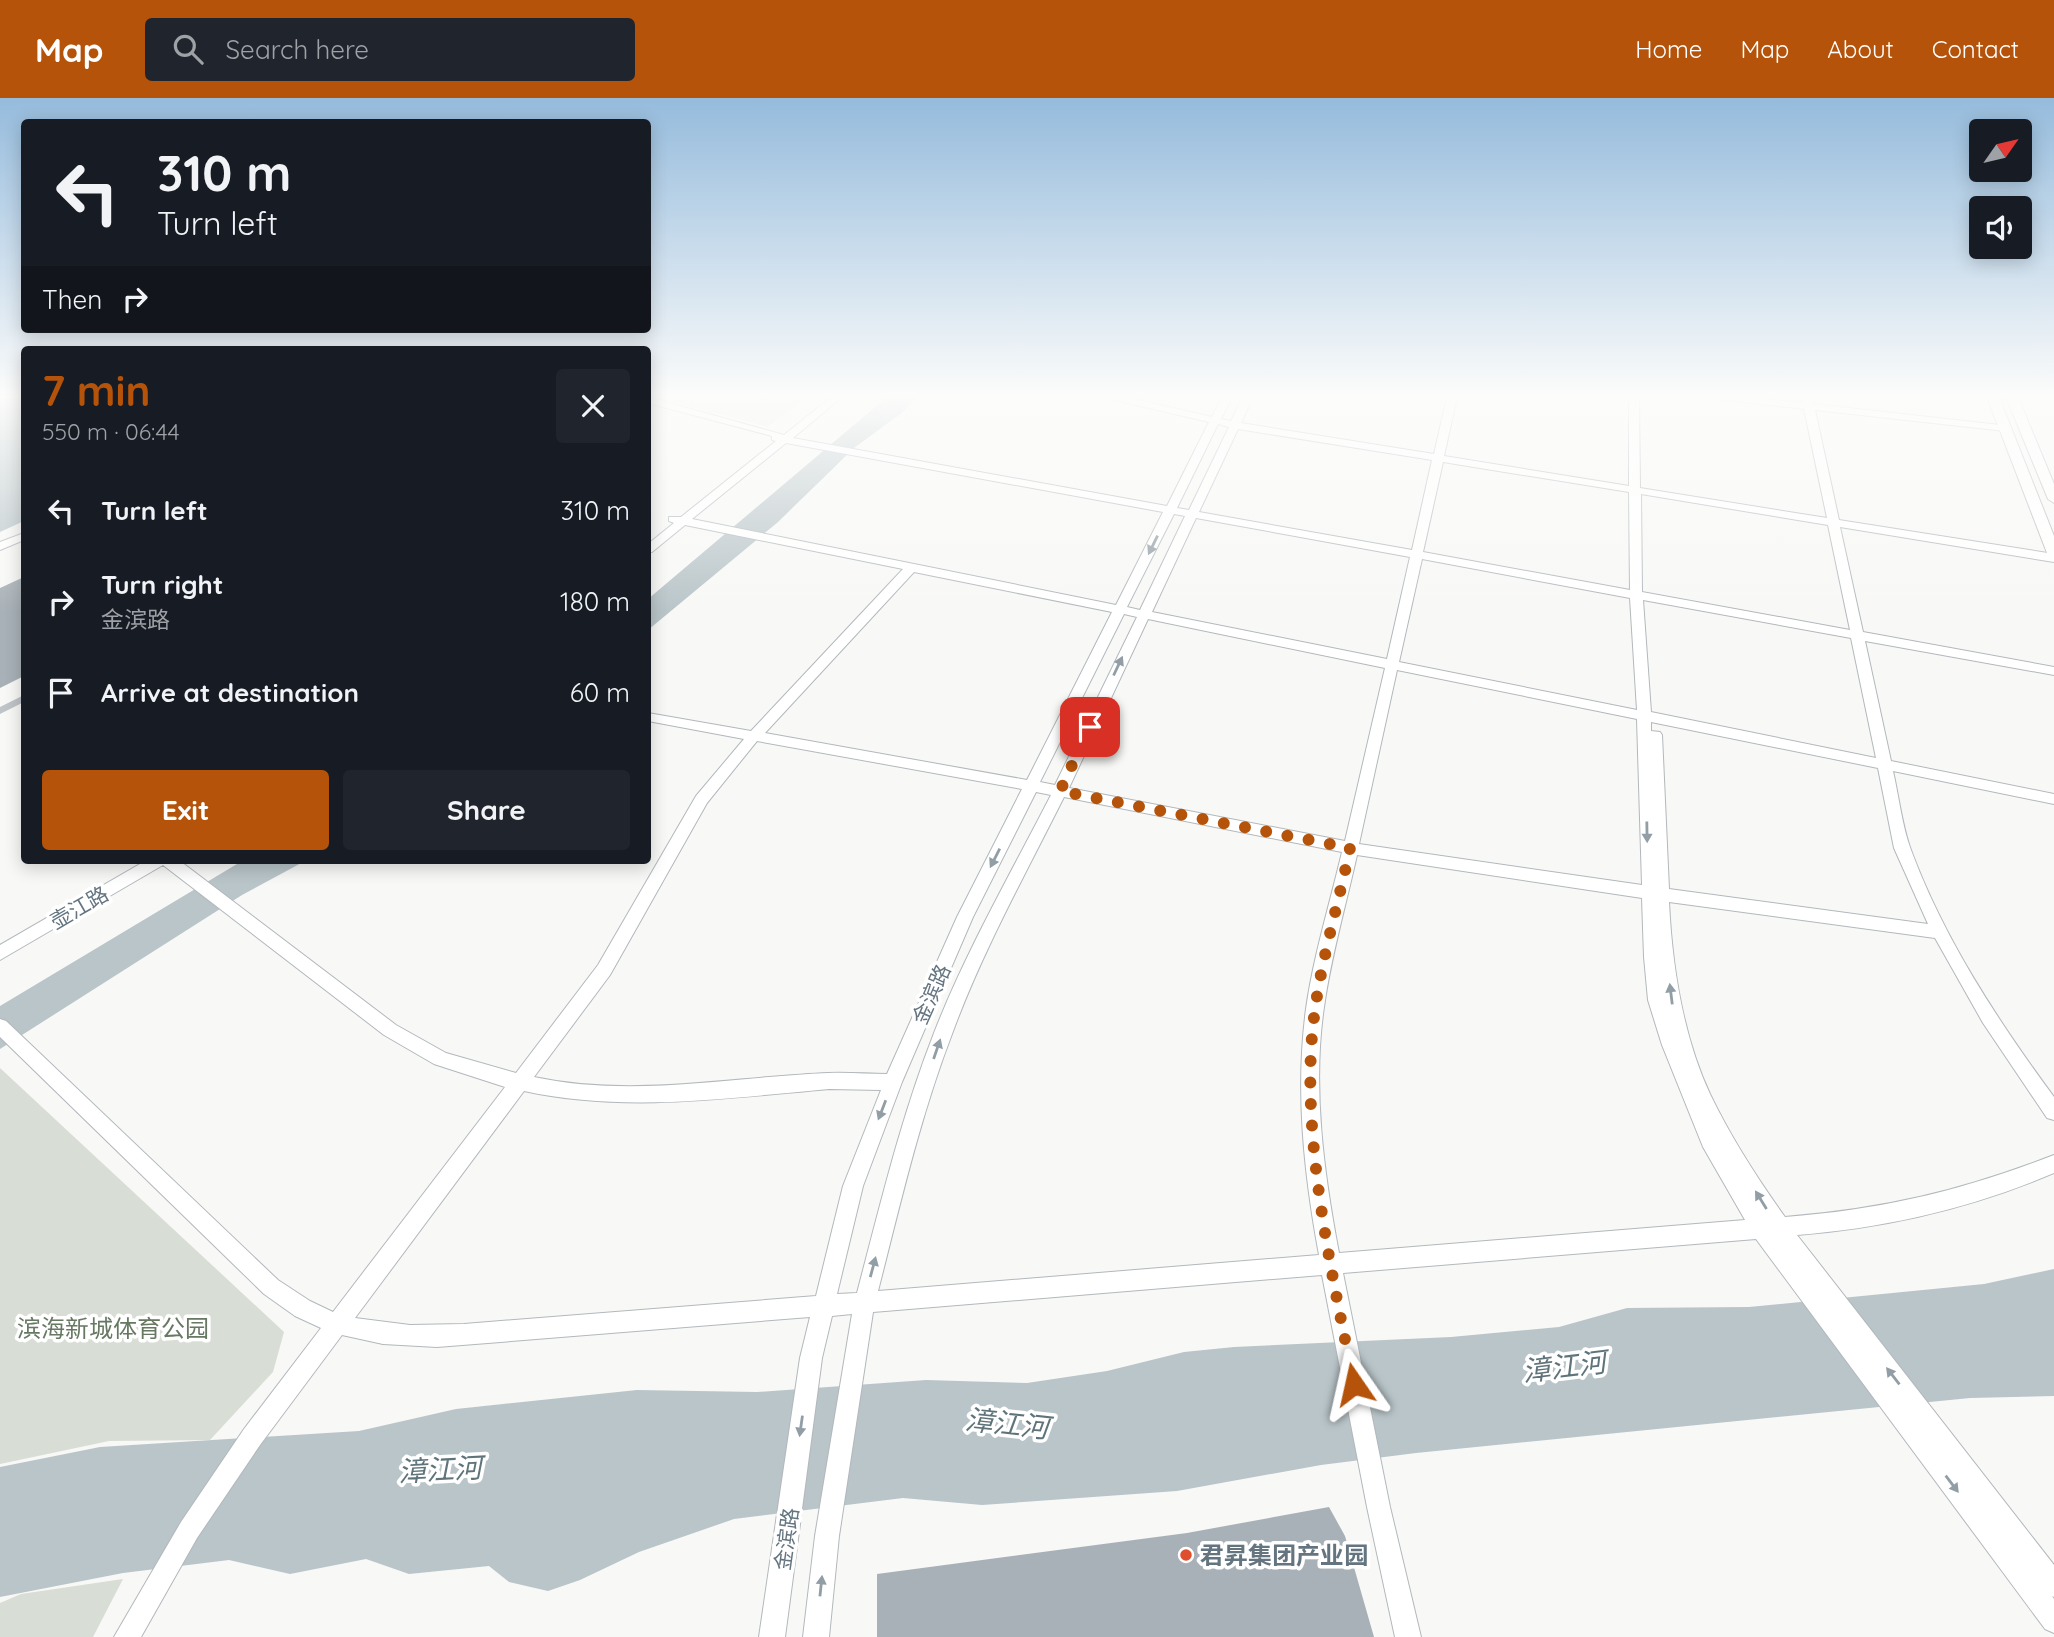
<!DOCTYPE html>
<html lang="en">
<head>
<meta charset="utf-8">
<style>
  :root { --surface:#171b24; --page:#20242c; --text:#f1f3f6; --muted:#9ea1a6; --accent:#b45309 }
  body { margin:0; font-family:Quicksand,"Noto Sans SC",sans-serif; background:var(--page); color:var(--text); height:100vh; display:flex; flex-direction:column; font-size:26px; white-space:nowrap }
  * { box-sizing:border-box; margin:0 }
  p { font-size:23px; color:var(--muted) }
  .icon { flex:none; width:38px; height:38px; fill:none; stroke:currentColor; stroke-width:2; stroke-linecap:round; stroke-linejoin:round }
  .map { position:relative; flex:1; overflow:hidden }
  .panel { position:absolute; left:21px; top:248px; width:630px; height:518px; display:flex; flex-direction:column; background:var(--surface); border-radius:7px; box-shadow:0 4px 18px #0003 }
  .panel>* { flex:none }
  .guide { position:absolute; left:21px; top:21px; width:630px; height:214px; border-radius:7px; box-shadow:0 4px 18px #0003; background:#171b24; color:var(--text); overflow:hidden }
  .needle { width:46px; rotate:56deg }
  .fabs { position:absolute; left:1969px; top:21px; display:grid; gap:14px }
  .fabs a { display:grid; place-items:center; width:63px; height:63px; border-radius:7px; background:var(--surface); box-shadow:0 4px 18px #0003; font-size:35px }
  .pin { position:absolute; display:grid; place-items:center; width:60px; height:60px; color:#fff; margin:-30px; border-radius:14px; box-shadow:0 4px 10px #0006 }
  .me { position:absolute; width:77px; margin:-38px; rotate:349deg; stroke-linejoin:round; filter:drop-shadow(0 0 5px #0008) }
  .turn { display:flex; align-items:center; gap:24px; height:147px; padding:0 21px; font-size:32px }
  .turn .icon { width:91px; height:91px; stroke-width:2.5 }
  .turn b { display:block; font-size:49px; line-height:60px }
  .then { display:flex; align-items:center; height:66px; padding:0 21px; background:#0003; gap:14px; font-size:26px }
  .round { display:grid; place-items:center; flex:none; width:74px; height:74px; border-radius:7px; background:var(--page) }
  .headline { display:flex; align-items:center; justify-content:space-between; height:119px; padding:0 21px }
  h1 { font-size:42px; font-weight:700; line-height:52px; color:var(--accent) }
  .primary-button { display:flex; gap:14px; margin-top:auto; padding:14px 21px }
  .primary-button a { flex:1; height:80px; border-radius:7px; background:var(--accent); color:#fff; font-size:28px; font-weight:700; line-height:80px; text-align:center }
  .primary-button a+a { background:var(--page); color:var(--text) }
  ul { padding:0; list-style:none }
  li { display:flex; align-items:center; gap:21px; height:91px; padding:0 21px }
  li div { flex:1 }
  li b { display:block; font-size:26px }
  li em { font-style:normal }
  header { display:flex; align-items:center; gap:42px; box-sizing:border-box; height:98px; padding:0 35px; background:var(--accent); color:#fff }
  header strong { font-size:33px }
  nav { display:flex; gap:38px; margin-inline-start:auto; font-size:24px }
  .search { width:490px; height:63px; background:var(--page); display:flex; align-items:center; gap:18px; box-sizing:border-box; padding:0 24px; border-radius:7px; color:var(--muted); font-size:26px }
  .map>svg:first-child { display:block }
  .built { fill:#e6e7e7 }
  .green { fill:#d8ddd5 }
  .water { fill:#b9c5c9 }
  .building { fill:#a8b1b7 }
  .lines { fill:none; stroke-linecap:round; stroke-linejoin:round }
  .secondary-casing { stroke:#b2b8bc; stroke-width:2 }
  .primary-casing { stroke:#b3b8bc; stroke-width:2 }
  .street { fill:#bfc4c8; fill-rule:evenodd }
  .secondary { fill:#fff; fill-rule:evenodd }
  .primary { fill:#fff; fill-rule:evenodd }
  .oneway { fill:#929ea6 }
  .route { stroke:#b45309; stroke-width:12; stroke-dasharray:0 21.6 }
  .poi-dot { fill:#df4f2f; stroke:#fff; stroke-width:2.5 }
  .labels { text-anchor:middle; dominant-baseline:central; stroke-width:7; stroke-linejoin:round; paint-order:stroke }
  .street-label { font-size:21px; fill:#647580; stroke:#fff }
  .near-park-label { font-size:24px; fill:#677863; stroke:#fff }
  .near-poi-label { font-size:24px; font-weight:bold; fill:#647580; stroke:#fff; text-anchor:start }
  .near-water-label { font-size:28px; font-style:italic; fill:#5f747a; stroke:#fff }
</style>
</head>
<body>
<header>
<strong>Map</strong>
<div class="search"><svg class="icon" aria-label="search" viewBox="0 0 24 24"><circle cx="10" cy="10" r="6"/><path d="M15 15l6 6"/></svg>Search here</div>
<nav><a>Home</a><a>Map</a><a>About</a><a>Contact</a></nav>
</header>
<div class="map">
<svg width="2054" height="1539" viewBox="0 0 2054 1539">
  <rect width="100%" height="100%" fill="#f8f8f6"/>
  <path class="built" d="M 657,299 L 808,299 L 768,329 Z"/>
  <g class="green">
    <path d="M 0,970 L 284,1234 L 273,1274 L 210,1342 L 109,1343 L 0,1366 Z"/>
    <path d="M 123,1481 L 93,1539 L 0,1539 L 0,1505 L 21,1496 Z"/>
  </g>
  <g class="water">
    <path d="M 0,299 L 24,299 L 24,423 L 0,434 Z"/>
    <path d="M 887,299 L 917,299 L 903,314 L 854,350 L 778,424 L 648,532 L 648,501 Z"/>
    <path d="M 242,763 L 305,763 L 242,797 L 0,951 L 0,908 Z"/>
    <path d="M 2054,1171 L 2054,1298 L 1970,1300 L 1416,1355 L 1321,1367 L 1177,1393 L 982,1407 L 903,1400 L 734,1421 L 639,1454 L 580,1482 L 548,1493 L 509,1484 L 489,1468 L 409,1476 L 366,1461 L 290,1476 L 229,1462 L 123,1475 L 0,1499 L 0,1369 L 100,1349 L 359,1333 L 456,1311 L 637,1292 L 757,1294 L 926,1282 L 1027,1285 L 1107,1273 L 1184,1254 L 1234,1249 L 1451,1239 L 1559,1229 L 1627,1210 L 1749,1209 L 1984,1186 Z"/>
  </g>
  <g class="building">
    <path d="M 24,479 L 24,578 L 0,590 L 0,490 Z"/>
    <path d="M 1329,1409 L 1345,1438 L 1374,1539 L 877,1539 L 877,1476 L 1187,1435 Z"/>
  </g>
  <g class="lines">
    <g class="secondary-casing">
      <g id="secondary">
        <path d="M 648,299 L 784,337 L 831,299 L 842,299 L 793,340 L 1167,408 L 1209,324 L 1110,301 L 1109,299 L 1125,299 L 1212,319 L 1222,299 L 1232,299 L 1221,321 L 1231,323 L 1243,299 L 1253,299 L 1241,325 L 1434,356 L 1447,299 L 1457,299 L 1444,358 L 1629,388 L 1629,299 L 1639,299 L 1640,390 L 1827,420 L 1804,311 L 1723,302 L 1718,299 L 1746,299 L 1803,305 L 1802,299 L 1812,299 L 1813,306 L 2009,328 L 2010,330 L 2005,333 L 1815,312 L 1839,422 L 2054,456 L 2054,464 L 1840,429 L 1863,534 L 2054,569 L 2054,577 L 1865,543 L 1891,663 L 2054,696 L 2054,706 L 1893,673 C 1899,699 1902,728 1911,752 C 1944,841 1998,923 2054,999 L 2054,1022 L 2047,1020 L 1983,925 L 1935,840 L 1669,804 C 1672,867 1683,938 1710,996 C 1729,1036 1759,1083 1785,1119 C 1885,1111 1960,1093 2054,1057 L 2054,1075 C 1972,1110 1886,1130 1797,1137 L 2054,1467 L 2054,1499 L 2052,1498 L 2054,1501 L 2054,1535 L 2045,1531 L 1756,1141 L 1343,1175 L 1390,1409 L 1421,1539 L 1395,1539 L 1367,1409 L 1322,1177 L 873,1214 L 839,1438 L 829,1539 L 803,1539 L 815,1438 L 852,1216 L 832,1218 L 822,1260 L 785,1539 L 759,1539 L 800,1260 L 810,1219 L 437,1249 L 383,1246 L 342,1237 L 260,1347 L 197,1440 L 141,1539 L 114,1539 L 181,1424 L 244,1331 L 321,1230 L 295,1218 L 264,1196 L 0,939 L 0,921 L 6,923 L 278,1182 L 310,1203 L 333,1214 L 505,989 L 434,966 L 384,937 L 163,767 L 0,862 L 0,847 L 145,763 L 180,763 L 396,927 L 446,955 L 516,975 L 598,867 L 696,698 L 744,641 L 648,623 L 648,615 L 751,633 L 903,471 L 685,427 L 652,454 L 648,454 L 648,446 L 674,425 L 669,423 L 669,419 L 681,419 L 776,343 L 772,342 L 772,338 L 648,305 ZM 1218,326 L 1229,329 L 1189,412 L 1177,410 ZM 1238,331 L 1432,362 L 1412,452 L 1199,414 ZM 786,345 L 1163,414 L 1116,507 L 692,421 ZM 1443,364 L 1629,394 L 1630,492 L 1423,454 ZM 1641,396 L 1828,427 L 1850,532 L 1642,494 ZM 1174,416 L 1185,418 L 1140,512 L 1127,509 ZM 1196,420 L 1410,459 L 1387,561 L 1152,514 ZM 1422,461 L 1630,500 L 1637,612 L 1399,564 ZM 914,474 L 1112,514 L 1027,682 L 765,635 ZM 1643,502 L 1851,540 L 1876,660 L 1651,614 ZM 1124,516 L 1137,519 L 1055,687 L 1040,684 ZM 1148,521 L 1385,570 L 1345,743 L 1069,690 ZM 1397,572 L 1637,621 L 1642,787 L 1359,746 ZM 1651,624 L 1878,670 L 1894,750 L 1928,826 L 1669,791 L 1662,637 L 1660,634 L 1651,633 ZM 757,643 L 1022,691 L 957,819 L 887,976 C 868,976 848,974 828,975 C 730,979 632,1000 534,979 L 610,877 L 707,705 ZM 1036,694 L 1051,697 C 1011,775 966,853 934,935 C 901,1019 880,1108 857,1195 L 837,1196 L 863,1088 L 902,984 L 973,819 ZM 1064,699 L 1342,754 C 1330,805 1313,860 1306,911 C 1295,993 1304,1076 1319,1157 L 878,1193 C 900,1107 920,1019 952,936 C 982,854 1025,777 1064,699 ZM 1357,757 L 1642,800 L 1644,859 L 1648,902 L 1662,947 L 1703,1049 L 1745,1122 L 1339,1155 C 1324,1076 1312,990 1324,909 C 1331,858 1346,807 1357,757 ZM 829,991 L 881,992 L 843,1088 L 816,1198 L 464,1226 L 410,1227 L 355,1220 L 524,993 C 624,1015 728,1000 829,991 Z"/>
        <path d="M 24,435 L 24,442 L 0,452 L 0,444 Z"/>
      </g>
    </g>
    <g class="primary-casing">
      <g id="primary">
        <path d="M 1987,299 L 1999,299 L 2054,438 L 2054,459 L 2047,455 Z"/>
        <path d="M 2006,299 L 2018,299 L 2054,386 L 2054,405 L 2048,401 Z"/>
      </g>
    </g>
    <g class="street">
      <path d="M 818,299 L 828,299 L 829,300 L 826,302 Z"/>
      <path d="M 24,597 L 24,604 L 0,616 L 0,609 Z"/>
    </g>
    <use href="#secondary" class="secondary"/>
    <use href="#primary" class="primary"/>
  </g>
  <defs><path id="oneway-solid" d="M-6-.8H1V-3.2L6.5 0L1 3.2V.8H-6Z" transform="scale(1.75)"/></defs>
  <g class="oneway">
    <use href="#oneway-solid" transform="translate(1153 447) rotate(116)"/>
    <use href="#oneway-solid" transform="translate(1118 568) rotate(-65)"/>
    <use href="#oneway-solid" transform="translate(1647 734) rotate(89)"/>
    <use href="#oneway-solid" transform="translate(995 760) rotate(117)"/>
    <use href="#oneway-solid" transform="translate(1671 896) rotate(-97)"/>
    <use href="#oneway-solid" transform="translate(937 951) rotate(-71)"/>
    <use href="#oneway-solid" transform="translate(882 1012) rotate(111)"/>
    <use href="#oneway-solid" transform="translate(1761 1102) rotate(-122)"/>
    <use href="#oneway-solid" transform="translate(873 1169) rotate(-75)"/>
    <use href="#oneway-solid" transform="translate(1893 1278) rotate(-128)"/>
    <use href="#oneway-solid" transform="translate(801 1328) rotate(98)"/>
    <use href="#oneway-solid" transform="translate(1952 1386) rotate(53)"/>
    <use href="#oneway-solid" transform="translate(821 1488) rotate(-84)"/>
  </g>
  <linearGradient id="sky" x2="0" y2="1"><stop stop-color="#95bbdc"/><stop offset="0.58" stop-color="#fcfcfb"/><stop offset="1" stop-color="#fcfcfb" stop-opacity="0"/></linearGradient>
  <rect width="2054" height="514" fill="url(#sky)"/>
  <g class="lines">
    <path class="route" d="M 1090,629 L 1060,693 L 1350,750 C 1338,809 1319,868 1313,928 C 1301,1039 1332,1176 1354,1286"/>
  </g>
  <circle class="poi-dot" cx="1186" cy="1457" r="7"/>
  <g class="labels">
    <g class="street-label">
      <text transform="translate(79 809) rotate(-30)">壶江路</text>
      <text transform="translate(931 896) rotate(-66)">金滨路</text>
      <text transform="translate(786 1441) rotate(-82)">金滨路</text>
    </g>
    <g class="near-park-label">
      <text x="113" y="1230">滨海新城体育公园</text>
    </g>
    <g class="near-poi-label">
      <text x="1200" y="1457">君昇集团产业园</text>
    </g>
    <g class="near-water-label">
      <text transform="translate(1564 1268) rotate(-7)">漳江河</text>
      <text transform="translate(1007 1325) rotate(6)">漳江河</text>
      <text transform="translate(440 1371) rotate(-3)">漳江河</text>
    </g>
  </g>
</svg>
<div class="fabs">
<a><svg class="needle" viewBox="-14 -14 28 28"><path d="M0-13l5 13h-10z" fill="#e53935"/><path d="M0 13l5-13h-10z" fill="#9ea1a6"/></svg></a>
<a><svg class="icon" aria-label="sound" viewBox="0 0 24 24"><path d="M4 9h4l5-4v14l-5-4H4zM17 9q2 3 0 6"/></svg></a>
</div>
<div class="pin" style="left:1090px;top:629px;background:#d93025"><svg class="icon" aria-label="arrive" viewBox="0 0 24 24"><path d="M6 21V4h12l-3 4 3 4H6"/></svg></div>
<svg class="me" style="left:1354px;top:1286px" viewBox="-20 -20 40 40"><path d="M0-17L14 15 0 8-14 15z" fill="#b45309" stroke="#fff" stroke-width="4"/></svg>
<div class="guide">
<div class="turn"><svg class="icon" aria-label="left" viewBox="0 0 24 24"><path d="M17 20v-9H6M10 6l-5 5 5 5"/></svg><div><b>310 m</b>Turn left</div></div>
<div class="then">Then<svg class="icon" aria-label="right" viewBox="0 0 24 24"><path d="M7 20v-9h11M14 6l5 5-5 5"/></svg></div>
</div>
<section class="panel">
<div class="headline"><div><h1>7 min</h1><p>550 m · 06:44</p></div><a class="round"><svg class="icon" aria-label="close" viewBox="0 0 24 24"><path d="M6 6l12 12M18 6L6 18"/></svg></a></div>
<ul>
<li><svg class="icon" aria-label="left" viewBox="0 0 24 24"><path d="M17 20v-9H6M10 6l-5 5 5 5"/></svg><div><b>Turn left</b></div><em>310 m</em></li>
<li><svg class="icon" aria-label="right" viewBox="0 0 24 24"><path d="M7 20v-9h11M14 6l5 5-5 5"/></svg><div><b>Turn right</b><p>金滨路</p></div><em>180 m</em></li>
<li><svg class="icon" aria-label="arrive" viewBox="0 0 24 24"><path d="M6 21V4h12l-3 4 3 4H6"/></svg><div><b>Arrive at destination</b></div><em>60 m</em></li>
</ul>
<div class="primary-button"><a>Exit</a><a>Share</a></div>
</section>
</div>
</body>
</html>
